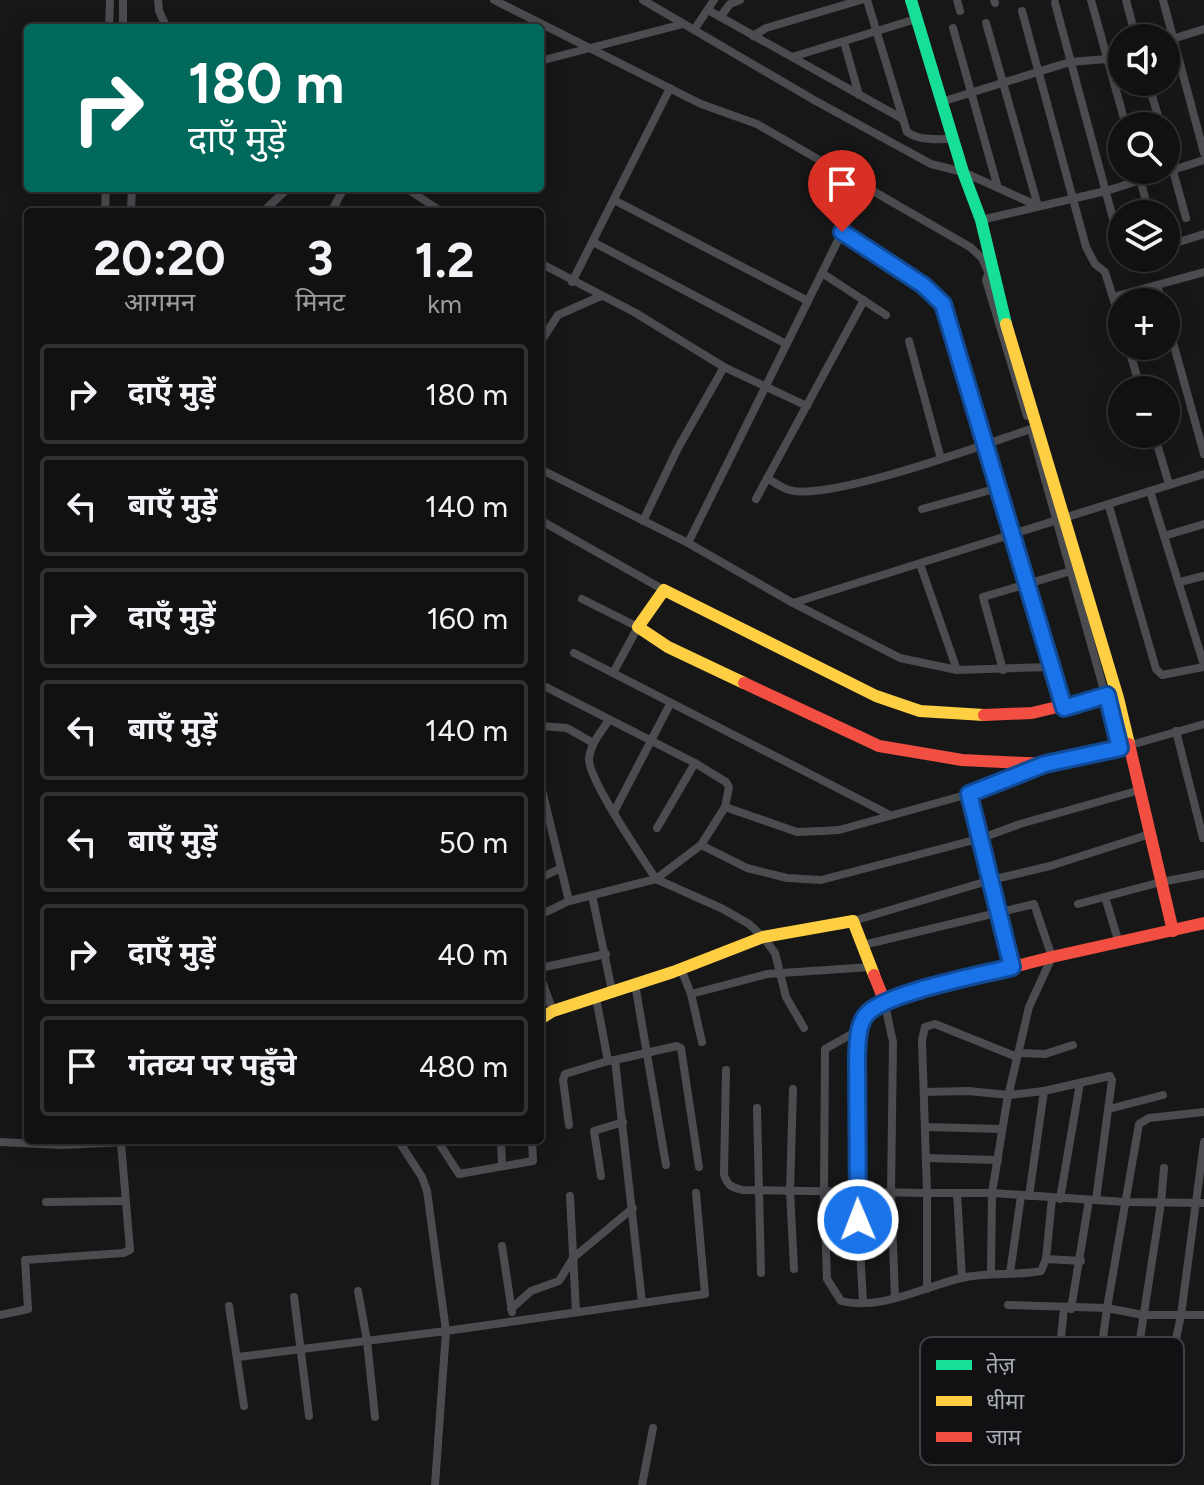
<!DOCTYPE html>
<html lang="hi">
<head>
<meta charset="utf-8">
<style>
  :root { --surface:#111; --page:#1e1f1f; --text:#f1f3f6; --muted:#9c9d9f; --line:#303131 }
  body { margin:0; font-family:Figtree,"Noto Sans Devanagari",sans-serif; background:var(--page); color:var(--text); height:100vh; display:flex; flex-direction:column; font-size:30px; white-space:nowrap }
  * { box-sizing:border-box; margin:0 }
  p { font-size:26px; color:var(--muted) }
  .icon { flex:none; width:44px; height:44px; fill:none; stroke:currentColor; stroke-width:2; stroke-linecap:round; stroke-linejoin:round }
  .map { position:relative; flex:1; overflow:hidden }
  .drawer { position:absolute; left:24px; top:208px; width:520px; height:936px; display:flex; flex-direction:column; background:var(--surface); border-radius:8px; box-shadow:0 4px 20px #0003,0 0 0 2px var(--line) }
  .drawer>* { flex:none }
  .top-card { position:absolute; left:24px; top:24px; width:520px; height:168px; border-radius:8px; box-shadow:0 4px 20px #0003,0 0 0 2px var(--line); background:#00695c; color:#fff; overflow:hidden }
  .fabs { position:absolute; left:1108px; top:24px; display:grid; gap:16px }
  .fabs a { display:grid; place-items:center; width:72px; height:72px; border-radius:50%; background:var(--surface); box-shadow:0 4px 20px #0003,0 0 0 2px var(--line); font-size:40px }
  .pin { position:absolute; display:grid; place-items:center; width:68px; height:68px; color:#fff; margin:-82px -34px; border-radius:50% 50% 50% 0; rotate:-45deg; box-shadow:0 0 8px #0007 }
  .pin .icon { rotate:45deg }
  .me { position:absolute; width:88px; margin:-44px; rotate:359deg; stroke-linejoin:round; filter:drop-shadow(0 0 6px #0008) }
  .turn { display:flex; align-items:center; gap:28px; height:168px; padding:0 32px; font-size:36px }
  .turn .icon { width:104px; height:104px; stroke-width:2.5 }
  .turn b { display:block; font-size:56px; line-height:68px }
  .eta { display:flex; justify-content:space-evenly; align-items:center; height:136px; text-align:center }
  .eta b { font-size:48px; font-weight:700; line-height:56px }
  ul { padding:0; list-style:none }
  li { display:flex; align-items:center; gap:24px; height:100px; margin:0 16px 12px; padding:0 16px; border:4px solid var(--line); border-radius:8px }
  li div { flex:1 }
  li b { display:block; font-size:30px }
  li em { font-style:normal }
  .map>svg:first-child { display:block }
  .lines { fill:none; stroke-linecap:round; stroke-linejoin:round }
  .street { stroke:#4b4c50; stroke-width:8 }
  .fast { stroke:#16e098; stroke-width:12 }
  .slow { stroke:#ffcf43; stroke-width:12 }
  .jam { stroke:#f24e42; stroke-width:12 }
  .route-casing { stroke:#114b97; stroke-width:20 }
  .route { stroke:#1a73e8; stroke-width:14 }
  .key { fill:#111113; stroke:#3e4045; stroke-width:2 }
  .key-label { font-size:22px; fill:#a8adb8 }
</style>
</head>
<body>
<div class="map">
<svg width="1204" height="1485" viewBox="0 0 1204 1485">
  <rect width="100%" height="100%" fill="#171717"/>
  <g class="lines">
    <g class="street">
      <path d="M 123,0 L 123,28"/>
      <path d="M 158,0 L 159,11 L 167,28"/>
      <path d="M 494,0 L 701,104 L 757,124 L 970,247 L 982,258 L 989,274"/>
      <path d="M 643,0 L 814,100 L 931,164 L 963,172 L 1038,206"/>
      <path d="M 867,0 L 907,132 C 920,141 937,139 953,139"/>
      <path d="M 957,0 L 960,11"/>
      <path d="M 994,0 L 995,3"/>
      <path d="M 1091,0 L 1126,126"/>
      <path d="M 1126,0 L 1136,38"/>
      <path d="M 1163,0 L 1204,153"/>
      <path d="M 1055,3 L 1122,252"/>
      <path d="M 708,10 L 901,118"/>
      <path d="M 1022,11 L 1086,247 L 1095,264 L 1105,272 L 1122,326"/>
      <path d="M 720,17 L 730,4 L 740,0"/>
      <path d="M 986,23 L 1038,206"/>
      <path d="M 109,28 L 110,0"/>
      <path d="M 953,28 L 998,188"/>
      <path d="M 694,30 L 714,0"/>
      <path d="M 753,36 L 766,28 L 861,0"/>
      <path d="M 1166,41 L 1204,29"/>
      <path d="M 844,42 L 859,95"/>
      <path d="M 792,57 L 916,19"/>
      <path d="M 540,61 L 683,24"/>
      <path d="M 1148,82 L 1161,126"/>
      <path d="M 941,102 L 1070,62 L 1107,59 L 1122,54"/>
      <path d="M 1166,145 L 1186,218"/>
      <path d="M 1138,170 L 1149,214"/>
      <path d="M 406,188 L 442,212"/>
      <path d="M 614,200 L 808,301"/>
      <path d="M 105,212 L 106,188"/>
      <path d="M 131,212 L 132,188"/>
      <path d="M 263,212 L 288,188"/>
      <path d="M 331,212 L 344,188"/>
      <path d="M 981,220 L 1106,191 L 1204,160"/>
      <path d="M 842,232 C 869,250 932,283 946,310 L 1064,707"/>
      <path d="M 593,242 L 786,344"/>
      <path d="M 1166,246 L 1204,234"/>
      <path d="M 540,263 L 634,312 L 724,367 L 807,406"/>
      <path d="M 822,273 L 886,315"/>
      <path d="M 992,274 L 988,274 L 986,280 L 1027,416"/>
      <path d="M 572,282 L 670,88"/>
      <path d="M 1157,285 L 1162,302"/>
      <path d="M 1113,297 L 1204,272"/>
      <path d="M 1166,317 L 1204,454"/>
      <path d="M 909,341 L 941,459"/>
      <path d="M 540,343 L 558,315 L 601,296"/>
      <path d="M 1128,346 L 1141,390"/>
      <path d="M 1031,429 L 1120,748"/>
      <path d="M 1154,434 L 1169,484"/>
      <path d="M 540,469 L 688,543 L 793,603 L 1204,474"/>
      <path d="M 767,478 C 774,482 782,488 789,490 C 829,502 985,444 1031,429"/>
      <path d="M 1150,491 L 1204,665"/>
      <path d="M 756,499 L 864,300"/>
      <path d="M 1109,506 L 1156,669 L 1162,675 L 1204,667"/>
      <path d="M 922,509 L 998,488"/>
      <path d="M 540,520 L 664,590"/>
      <path d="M 643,521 L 678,448 L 724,367"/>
      <path d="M 1164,536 L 1204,524"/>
      <path d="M 688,543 L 865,186"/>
      <path d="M 920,564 L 957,670"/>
      <path d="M 1180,582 L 1204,576"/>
      <path d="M 582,599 L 638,627 L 613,673"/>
      <path d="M 793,603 L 900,658 L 957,670 L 1051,667"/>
      <path d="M 574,653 L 888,814"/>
      <path d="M 1003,670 L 983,597 L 1071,571"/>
      <path d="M 540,684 L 695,763 L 726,782 L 729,787 L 725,807 L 797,832 L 821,831 L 839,830 L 969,794"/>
      <path d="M 609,720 C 601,732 591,743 589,758 C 587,778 643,859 656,879 L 701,845 L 725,807"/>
      <path d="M 540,726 L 567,728 L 593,743"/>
      <path d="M 1176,731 L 1203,838"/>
      <path d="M 540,782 L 561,868"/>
      <path d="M 614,812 L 670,704"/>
      <path d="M 657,828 L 695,763"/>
      <path d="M 701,845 L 747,868 L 787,878 L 821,880 L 982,838 L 1020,824 L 1140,790"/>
      <path d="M 540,878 L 561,868 L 569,901"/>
      <path d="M 592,895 L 612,991"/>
      <path d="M 1105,897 L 1119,943"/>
      <path d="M 1078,904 L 1161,882 L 1204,874"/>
      <path d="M 540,915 L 569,901 L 656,879 L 723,909 L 749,924 L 763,937 L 775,953 L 786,997 L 804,1028"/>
      <path d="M 853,921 L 991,880 L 969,794 L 1045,764 L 1120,748 L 1204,724"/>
      <path d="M 863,945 L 1034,904 L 1052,957 L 1029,1007 L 1007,1101 L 992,1193 L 1125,1202 L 1204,1203"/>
      <path d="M 1012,967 L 991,880 L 1050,866 L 1150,834"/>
      <path d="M 540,968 L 606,954"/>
      <path d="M 681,969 L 691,994 L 702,1042"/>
      <path d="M 540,976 L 553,1011"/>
      <path d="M 635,984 L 666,1165"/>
      <path d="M 691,994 L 767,974 L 871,967"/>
      <path d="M 596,998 L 608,1061 L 615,1060 L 642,1302"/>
      <path d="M 859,1030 L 825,1049 L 824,1192 L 827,1279 L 841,1301 C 880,1311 924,1287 961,1278 C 988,1272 1015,1276 1041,1271 L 1046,1259 L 1052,1198"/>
      <path d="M 1018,1053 L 1045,1054 L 1073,1045"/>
      <path d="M 615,1060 L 677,1046 L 681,1048 L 699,1167"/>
      <path d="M 726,1070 L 724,1175 C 728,1186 731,1187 742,1190 L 927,1193 L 927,1289"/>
      <path d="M 793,1089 L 790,1191 L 794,1269"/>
      <path d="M 924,1092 L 968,1091 L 1009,1095 L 1044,1091 L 1110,1076 L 1112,1080 L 1096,1200"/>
      <path d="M 757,1108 L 761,1273"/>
      <path d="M 1109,1109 L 1163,1095"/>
      <path d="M 569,1125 L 563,1080 L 565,1074 L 608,1061"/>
      <path d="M 925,1127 L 1002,1129"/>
      <path d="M 398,1140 L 422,1177 L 427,1191 L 446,1331 L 705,1294 L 696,1193"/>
      <path d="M 437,1140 L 459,1174 L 533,1161 L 532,1140"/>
      <path d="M 501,1140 L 502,1165"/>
      <path d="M 0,1142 L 62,1145 L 170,1140"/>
      <path d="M 926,1158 L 998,1160"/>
      <path d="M 601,1176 L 594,1131 L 623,1122"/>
      <path d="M 957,1193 L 962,1278"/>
      <path d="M 570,1196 L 576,1312"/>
      <path d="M 1029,1196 L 1044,1091"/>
      <path d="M 1060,1199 L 1080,1083"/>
      <path d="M 46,1202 L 125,1201"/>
      <path d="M 502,1246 L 512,1312"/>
      <path d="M 1046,1259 L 1081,1261"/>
      <path d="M 1010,1273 L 1021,1196"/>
      <path d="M 991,1274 L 992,1193 L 927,1193 L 922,1040 L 925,1027 L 935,1024 L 1017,1057"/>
      <path d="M 358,1291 L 367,1341 L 375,1417"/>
      <path d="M 294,1297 L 309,1416"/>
      <path d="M 863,1302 L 857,1193 L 859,1030 L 866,1014 L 884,1000 L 893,1042 L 891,1194 L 895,1297"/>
      <path d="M 1008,1305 L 1107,1308 L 1143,1315 L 1204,1315"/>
      <path d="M 229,1306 L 244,1406"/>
      <path d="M 511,1309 L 531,1291 L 559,1281 L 573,1258 L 633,1208"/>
      <path d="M 1071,1309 L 1089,1200"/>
      <path d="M 0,1315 L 28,1309 L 25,1260 L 123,1253 L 130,1250 L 121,1143"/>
      <path d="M 238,1357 L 446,1331 L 435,1485"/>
      <path d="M 1059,1357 L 1064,1308"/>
      <path d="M 1169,1373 L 1181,1315 L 1204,1142"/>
      <path d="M 1098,1375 L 1107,1308 L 1139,1124 L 1149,1118 L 1204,1112"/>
      <path d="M 1134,1378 L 1161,1203 L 1164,1168"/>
      <path d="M 642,1485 L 653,1428"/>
    </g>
    <path class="fast" d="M 911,0 L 963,172 L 981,220 L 1006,324"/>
    <g class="slow">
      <path d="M 1006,324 L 1118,698 L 1129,744"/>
      <path d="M 744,683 L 668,647 L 638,627 L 664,590 L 876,696 L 920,711 L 984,715"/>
      <path d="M 540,1019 L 553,1011 L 673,972 L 763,937 L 853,921 L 874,975"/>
    </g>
    <g class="jam">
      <path d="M 744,683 L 879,746 L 962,760 L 1045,764"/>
      <path d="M 984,715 L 1032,713 L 1107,695"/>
      <path d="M 1129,744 L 1173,931"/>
      <path d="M 874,975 L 884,1000 L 1052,957 L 1204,923"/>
    </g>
  </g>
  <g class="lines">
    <g class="route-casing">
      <path id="route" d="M 842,232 L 923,285 L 943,304 L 1064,708 L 1107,695 L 1120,748 L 1045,764 L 969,794 L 1012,967 C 981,975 883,993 866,1015 C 857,1026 858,1043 857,1056 L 858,1220"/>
    </g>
    <use href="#route" class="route"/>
  </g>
  <rect x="920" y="1337" width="264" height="128" rx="12" class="key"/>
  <rect x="936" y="1360" width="36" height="10" fill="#16e098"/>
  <rect x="936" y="1396" width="36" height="10" fill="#ffcf43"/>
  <rect x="936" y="1432" width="36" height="10" fill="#f24e42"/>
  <g class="key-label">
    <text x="986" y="1373">तेज़</text>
    <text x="986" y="1409">धीमा</text>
    <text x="986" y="1445">जाम</text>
  </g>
</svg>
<div class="fabs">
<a><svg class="icon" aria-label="sound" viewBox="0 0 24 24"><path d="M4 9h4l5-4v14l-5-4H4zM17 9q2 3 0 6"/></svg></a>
<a><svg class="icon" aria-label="search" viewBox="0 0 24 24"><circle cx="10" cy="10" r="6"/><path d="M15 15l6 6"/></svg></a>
<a><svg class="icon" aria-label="layers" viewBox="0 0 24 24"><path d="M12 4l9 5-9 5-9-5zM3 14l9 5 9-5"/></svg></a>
<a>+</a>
<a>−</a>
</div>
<div class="pin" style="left:842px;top:232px;background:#d93025"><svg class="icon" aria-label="arrive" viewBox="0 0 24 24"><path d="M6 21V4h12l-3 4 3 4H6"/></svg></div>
<svg class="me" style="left:858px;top:1220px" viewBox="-20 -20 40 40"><circle r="17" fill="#1a73e8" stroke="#fff" stroke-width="3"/><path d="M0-11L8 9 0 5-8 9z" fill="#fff"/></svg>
<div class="top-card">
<div class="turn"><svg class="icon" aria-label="right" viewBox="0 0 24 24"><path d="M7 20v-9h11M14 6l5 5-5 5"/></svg><div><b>180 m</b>दाएँ मुड़ें</div></div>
</div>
<section class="drawer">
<div class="eta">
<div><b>20:20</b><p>आगमन</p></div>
<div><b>3</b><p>मिनट</p></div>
<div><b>1.2</b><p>km</p></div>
</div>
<ul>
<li><svg class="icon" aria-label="right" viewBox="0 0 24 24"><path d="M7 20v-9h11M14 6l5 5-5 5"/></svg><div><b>दाएँ मुड़ें</b></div><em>180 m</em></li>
<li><svg class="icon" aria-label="left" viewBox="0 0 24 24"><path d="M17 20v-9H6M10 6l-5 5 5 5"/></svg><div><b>बाएँ मुड़ें</b></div><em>140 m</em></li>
<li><svg class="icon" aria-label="right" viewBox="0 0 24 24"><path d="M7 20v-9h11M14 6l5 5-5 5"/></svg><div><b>दाएँ मुड़ें</b></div><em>160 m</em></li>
<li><svg class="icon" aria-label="left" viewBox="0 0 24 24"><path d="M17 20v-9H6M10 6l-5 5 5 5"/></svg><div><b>बाएँ मुड़ें</b></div><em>140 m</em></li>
<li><svg class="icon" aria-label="left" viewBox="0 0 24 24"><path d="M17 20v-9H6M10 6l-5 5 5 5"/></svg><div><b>बाएँ मुड़ें</b></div><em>50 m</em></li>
<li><svg class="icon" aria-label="right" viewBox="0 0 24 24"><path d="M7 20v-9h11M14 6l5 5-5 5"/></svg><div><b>दाएँ मुड़ें</b></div><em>40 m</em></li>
<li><svg class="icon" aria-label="arrive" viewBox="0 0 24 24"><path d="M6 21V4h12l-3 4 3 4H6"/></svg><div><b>गंतव्य पर पहुँचे</b></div><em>480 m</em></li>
</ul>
</section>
</div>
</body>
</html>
